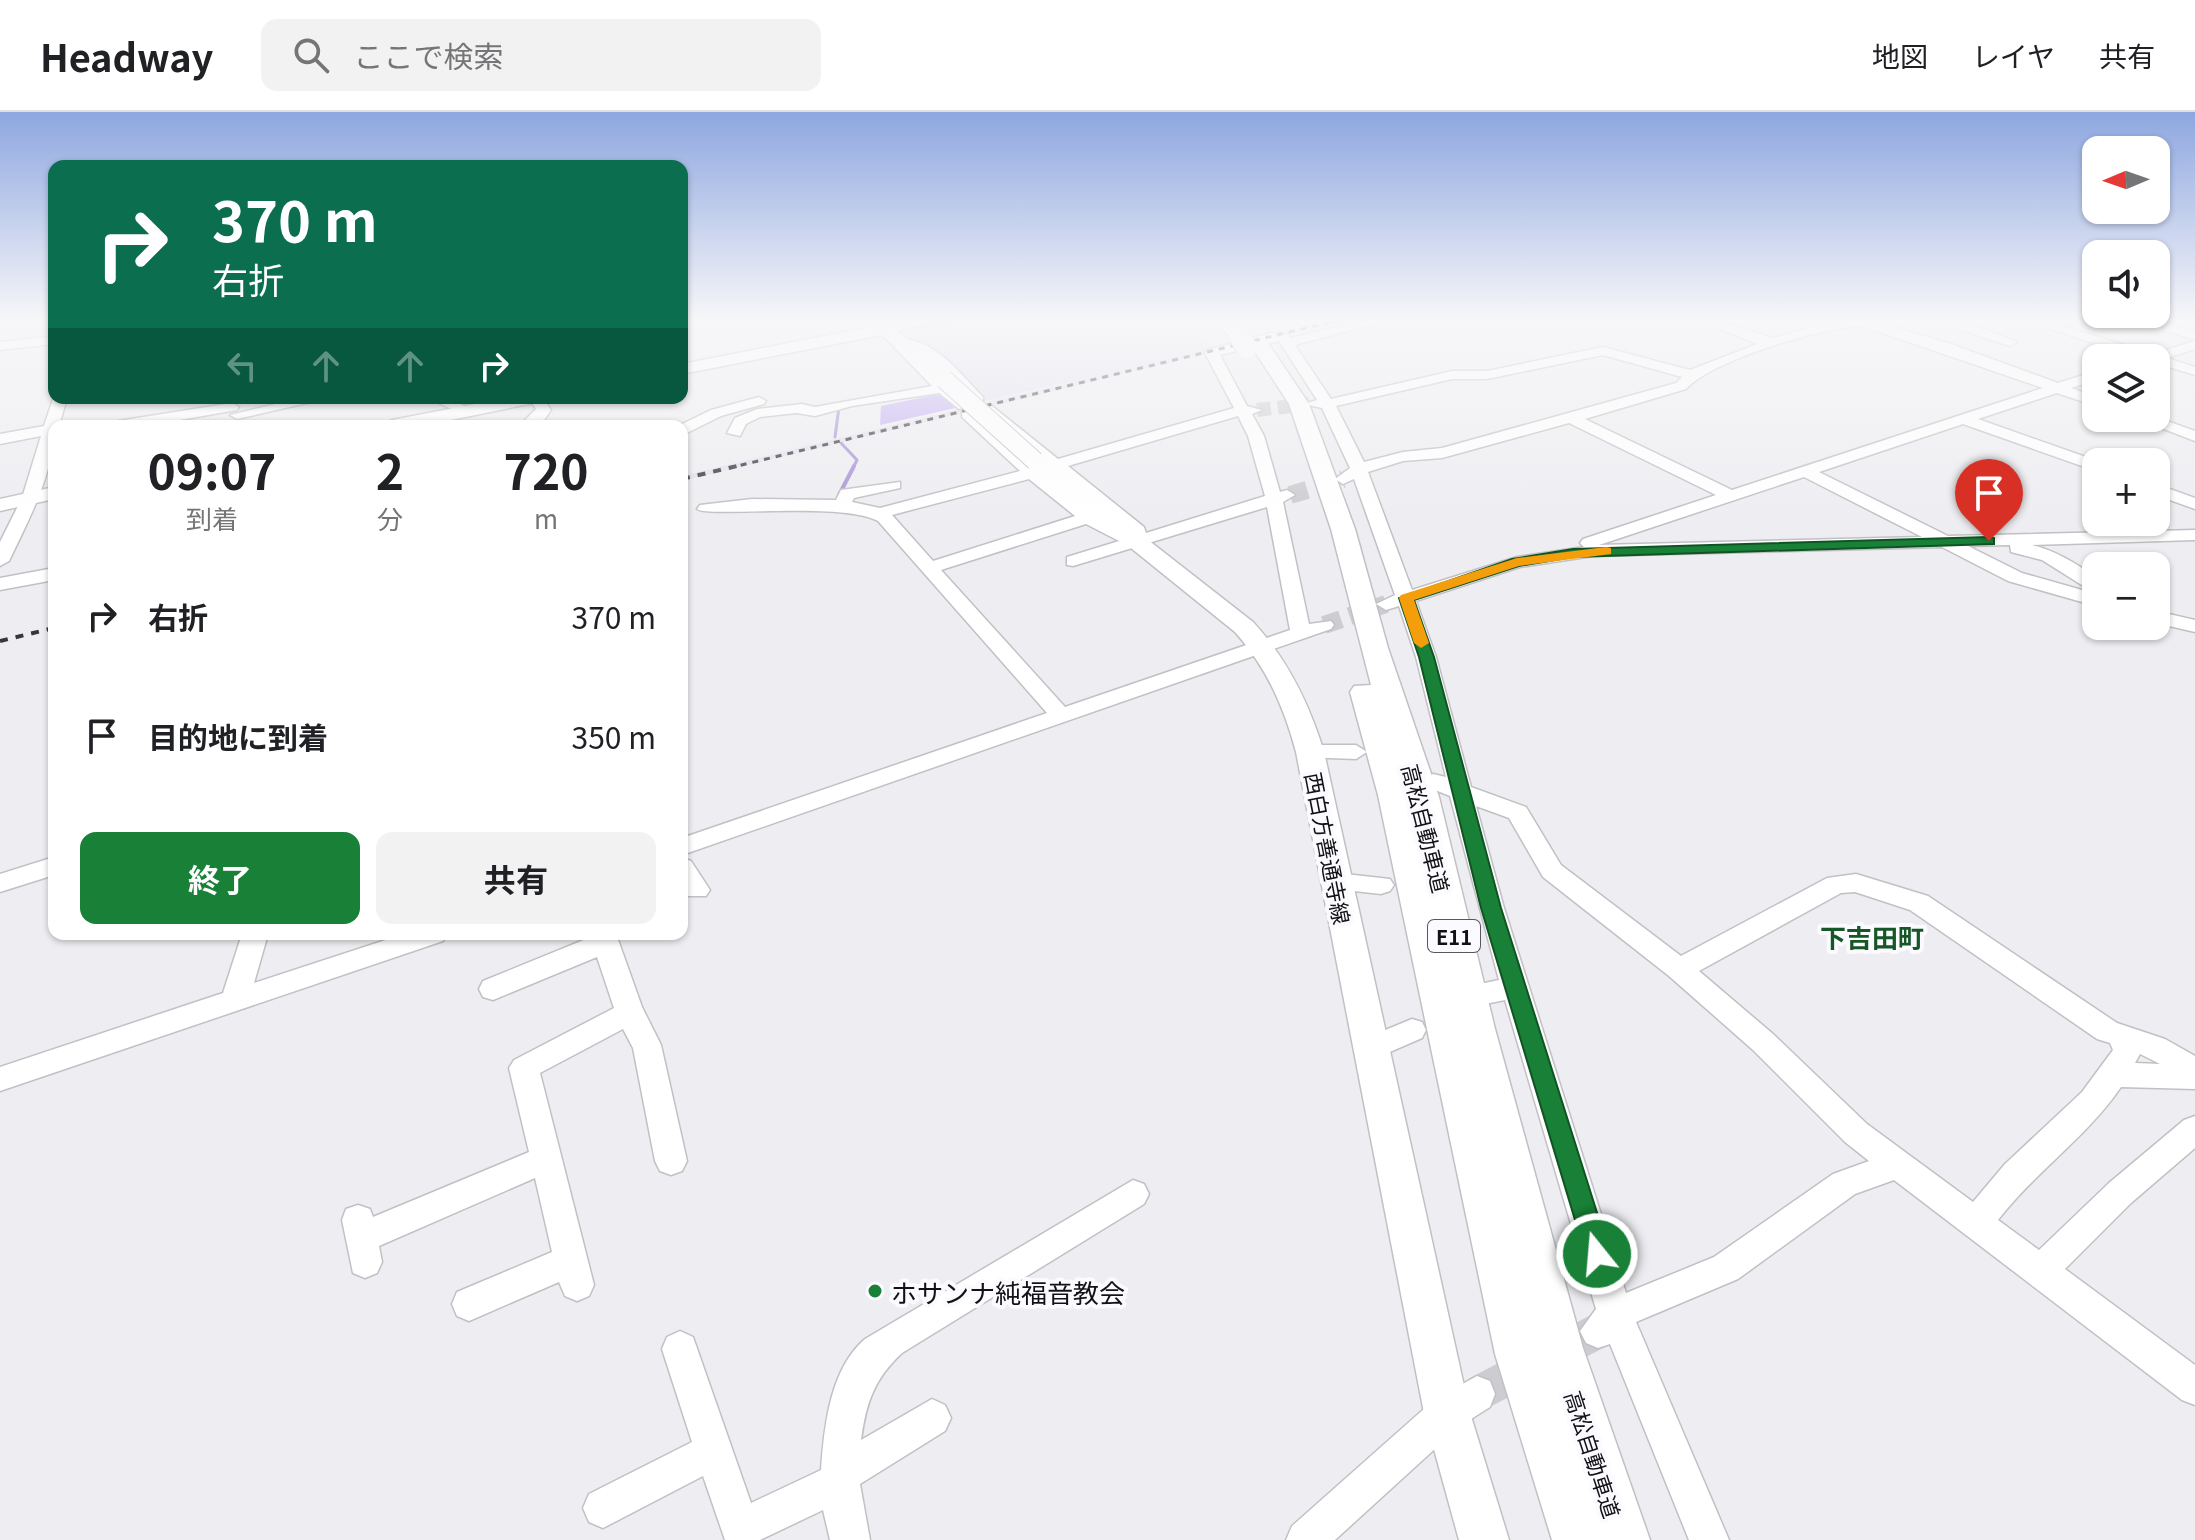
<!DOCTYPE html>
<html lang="ja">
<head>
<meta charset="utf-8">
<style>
  :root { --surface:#fff; --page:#f2f2f2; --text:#202124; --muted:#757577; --line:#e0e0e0; --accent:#188137 }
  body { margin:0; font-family:Georgia,"Noto Sans JP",serif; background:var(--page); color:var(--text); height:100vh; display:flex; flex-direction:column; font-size:30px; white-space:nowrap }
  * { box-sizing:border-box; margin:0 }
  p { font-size:26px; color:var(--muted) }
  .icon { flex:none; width:44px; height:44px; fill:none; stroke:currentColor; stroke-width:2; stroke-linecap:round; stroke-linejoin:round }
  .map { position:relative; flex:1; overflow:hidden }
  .drawer { position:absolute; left:48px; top:308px; width:640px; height:520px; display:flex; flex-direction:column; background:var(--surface); border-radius:16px; box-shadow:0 2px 6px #0004 }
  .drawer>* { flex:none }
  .hud { position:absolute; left:48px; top:48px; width:640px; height:244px; border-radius:16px; box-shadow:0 2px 6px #0004; background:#0b6e4f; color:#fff; overflow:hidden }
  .needle { width:52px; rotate:268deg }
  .fabs { position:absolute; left:2082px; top:24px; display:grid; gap:16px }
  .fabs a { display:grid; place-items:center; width:88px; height:88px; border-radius:16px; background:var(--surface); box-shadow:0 2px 6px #0004; font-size:40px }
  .pin { position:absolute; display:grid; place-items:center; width:68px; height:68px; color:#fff; margin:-82px -34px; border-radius:50% 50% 50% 0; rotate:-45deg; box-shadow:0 0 8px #0007 }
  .pin .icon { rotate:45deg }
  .me { position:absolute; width:88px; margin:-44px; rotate:343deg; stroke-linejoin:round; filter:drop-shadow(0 0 6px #0008) }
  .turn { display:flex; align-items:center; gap:28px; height:168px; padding:0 32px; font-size:36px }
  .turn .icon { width:104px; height:104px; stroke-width:2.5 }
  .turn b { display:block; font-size:56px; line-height:68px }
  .lanes { display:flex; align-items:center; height:76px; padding:0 32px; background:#0003; justify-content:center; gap:40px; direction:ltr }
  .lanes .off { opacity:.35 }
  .eta { display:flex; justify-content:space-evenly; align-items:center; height:136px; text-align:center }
  .eta b { font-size:48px; font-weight:700; line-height:56px }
  .cta { display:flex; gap:16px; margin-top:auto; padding:16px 32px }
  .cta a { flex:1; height:92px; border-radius:16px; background:var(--accent); color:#fff; font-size:32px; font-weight:700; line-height:92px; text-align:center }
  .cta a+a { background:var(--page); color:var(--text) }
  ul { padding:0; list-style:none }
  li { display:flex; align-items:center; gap:24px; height:120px; padding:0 32px }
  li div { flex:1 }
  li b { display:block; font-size:30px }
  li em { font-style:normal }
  header { display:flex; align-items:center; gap:48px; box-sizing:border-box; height:112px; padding:0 40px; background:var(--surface); border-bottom:2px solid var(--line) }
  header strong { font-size:38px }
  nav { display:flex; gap:44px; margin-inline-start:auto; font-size:28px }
  .search { width:560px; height:72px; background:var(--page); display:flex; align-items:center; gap:20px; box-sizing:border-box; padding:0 28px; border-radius:16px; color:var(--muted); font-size:30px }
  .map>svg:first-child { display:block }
  .built { fill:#e4e1ed }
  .green { fill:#c4b2f1 }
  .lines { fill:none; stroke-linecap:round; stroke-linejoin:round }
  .stream-far1 { stroke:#a793d5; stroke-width:3 }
  .stream { stroke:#a793d5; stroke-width:4 }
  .minor-tunnel-far2 { stroke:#cdccd0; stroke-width:14; stroke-dasharray:14 7; stroke-linecap:butt }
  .minor-tunnel-far1 { stroke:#cdccd0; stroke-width:18; stroke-dasharray:18 9; stroke-linecap:butt }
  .minor-tunnel { stroke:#cdccd0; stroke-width:35; stroke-dasharray:35 18; stroke-linecap:butt }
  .minor-casing { stroke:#c1c0c4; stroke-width:3 }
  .major-casing { stroke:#c1c0c4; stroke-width:3 }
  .highway-casing { stroke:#c1c0c4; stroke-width:3 }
  .minor { fill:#fff; fill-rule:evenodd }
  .major { fill:#fff; fill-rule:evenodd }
  .highway { fill:#fff; fill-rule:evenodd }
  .rail-far1 { stroke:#373638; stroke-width:3; stroke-dasharray:6 6; stroke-linecap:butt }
  .rail { stroke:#373638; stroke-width:4; stroke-dasharray:8 8; stroke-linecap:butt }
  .major-bridge-casing { stroke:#c1c0c4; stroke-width:20; stroke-linecap:butt }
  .highway-bridge-casing { stroke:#c1c0c4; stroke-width:22; stroke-linecap:butt }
  .major-bridge { stroke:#fff; stroke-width:18 }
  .highway-bridge { stroke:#fff; stroke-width:20 }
  .route { fill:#188137; stroke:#105424; stroke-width:2 }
  .slow { fill:#f59e0b }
  .poi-dot { fill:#188137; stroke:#fbfafe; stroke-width:3 }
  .labels { text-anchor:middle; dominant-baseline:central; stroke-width:8; stroke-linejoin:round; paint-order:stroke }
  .shield { fill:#fbfafe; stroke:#58575a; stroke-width:2 }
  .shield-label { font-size:20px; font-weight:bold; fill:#121113 }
  .street-label { font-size:22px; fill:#121113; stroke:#fbfafe }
  .quarter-label { font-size:26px; font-weight:bold; fill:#175627; stroke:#fbfafe }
  .near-poi-label { font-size:26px; fill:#121113; stroke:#fbfafe; text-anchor:start }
</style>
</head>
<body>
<header>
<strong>Headway</strong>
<div class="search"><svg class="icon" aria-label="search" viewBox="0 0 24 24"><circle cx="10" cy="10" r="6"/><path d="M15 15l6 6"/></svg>ここで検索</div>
<nav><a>地図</a><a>レイヤ</a><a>共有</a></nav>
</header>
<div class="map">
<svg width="2195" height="1428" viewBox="0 0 2195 1428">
  <rect width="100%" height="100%" fill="#eeedf1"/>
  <path class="built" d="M 955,207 L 1187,207 L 1214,236 L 1334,207 L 1352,207 L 682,369 L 682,364 L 1126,257 L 984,289 L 939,241 L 915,224 L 913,216 Z"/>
  <path class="green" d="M 934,283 L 944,284 L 955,296 L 880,313 L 881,294 Z"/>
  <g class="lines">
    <g class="stream-far1">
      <path d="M 869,291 L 914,284"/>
      <path d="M 835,325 L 839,295"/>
      <path d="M 841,331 L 857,348 L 853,356"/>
    </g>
    <path class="stream" d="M 839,383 L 854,354"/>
    <path class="minor-tunnel-far2" d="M 1257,298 L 1309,292"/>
    <g class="minor-tunnel-far1">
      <path d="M 1290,383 L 1343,367"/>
      <path d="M 1324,513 L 1386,492"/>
    </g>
    <path class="minor-tunnel" d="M 1477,1282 L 1598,1219"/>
    <g class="minor-casing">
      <g id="minor">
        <path d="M 1371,207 L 1394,207 L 1295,233 L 1331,287 L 1452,259 L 1487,259 L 1603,235 L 1690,258 L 1757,232 L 1696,207 L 1714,207 L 1773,226 L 1838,207 L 1867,207 L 1948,231 L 2058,271 L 2096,259 L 2096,268 L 2071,276 L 2096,285 L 2096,294 L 2057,281 L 1978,307 L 2100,350 L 2096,350 L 2096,359 L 1963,312 L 1819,360 L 1948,424 L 2195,418 L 2195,428 L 2032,433 C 2056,439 2076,451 2096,466 L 2096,482 L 2042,448 L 2011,440 L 2010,433 L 1968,434 L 2022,461 L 2096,482 L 2096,494 L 2008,469 L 1942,435 L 1593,444 L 1520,455 L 1416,489 L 1436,545 L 1471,675 L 1526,695 L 1561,753 L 1681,844 L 1827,766 L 1856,762 L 1928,784 L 2117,911 L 2165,927 L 2195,944 L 2195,977 L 2121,975 C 2087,1025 2035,1060 1998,1108 L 2039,1138 L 2109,1071 L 2184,1008 L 2195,1004 L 2195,1036 L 2131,1091 L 2065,1157 L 2195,1253 L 2195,1293 L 2182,1288 L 1894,1068 L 1855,1082 L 1738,1167 L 1636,1210 L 1729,1428 L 1689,1428 L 1610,1232 L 1598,1236 L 1586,1231 L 1580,1219 L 1596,1197 L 1505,888 L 1480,893 L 1470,890 L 1466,882 L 1470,874 L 1499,868 L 1450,684 L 1425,674 L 1421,669 L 1433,662 L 1446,665 L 1416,545 L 1399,494 L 1386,498 L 1376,492 L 1395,483 L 1354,367 L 1343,372 L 1335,367 L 1350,356 L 1322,296 L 1304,292 L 1317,288 L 1279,229 L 1220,243 L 1247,294 L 1262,298 L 1252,302 L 1264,324 L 1280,380 L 1287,378 L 1295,383 L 1283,390 L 1309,512 L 1331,509 L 1334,513 L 1331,517 L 682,743 L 682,726 L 1047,601 L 878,409 C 840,389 707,406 697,397 L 700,393 L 752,387 L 836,388 L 841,378 L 900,370 L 900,376 L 854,386 L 852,390 L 880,396 L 1020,359 L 962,305 L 962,299 L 992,294 L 1058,347 L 1234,296 L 1205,241 L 1207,238 L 1271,221 L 1288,222 L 1290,226 ZM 1862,214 L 2043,276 L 1732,378 L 1585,307 L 1686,277 C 1712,248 1823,215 1862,214 ZM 1603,243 L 1682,265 L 1676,271 L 1442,336 L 1403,340 L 1364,350 L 1336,294 L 1452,267 L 1487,267 ZM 984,302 L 1129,420 L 1077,390 L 978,304 ZM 1238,304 L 1248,324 L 1265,384 L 1146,421 L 1144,415 L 1068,354 ZM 1569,311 L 1716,383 L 1583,427 L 1580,431 L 1584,435 L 1517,445 L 1412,478 L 1368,360 L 1403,349 L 1442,346 ZM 1804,365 L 1922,425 L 1599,433 ZM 1029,367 L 1075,404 L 933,449 L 892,403 ZM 1267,395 L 1290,518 L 1065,595 L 941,458 L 1086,412 L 1119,429 L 1067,445 L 1067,453 L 1073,454 ZM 1476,694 L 1509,706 L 1543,765 L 1669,864 L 1753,938 L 1845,1030 L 1869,1049 L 1833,1062 L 1714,1145 L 1626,1181 L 1504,796 ZM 1855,780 L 1910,798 L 2097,927 L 2110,931 L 2113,938 L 2082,980 L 2005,1052 L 1973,1090 L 1867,1012 L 1773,922 L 1699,859 L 1841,781 ZM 2140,942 L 2160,952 L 2135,951 Z"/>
        <path d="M 2020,207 L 2040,207 L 2153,242 L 2195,229 L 2195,237 L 2167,246 L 2195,255 L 2195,263 L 2156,251 L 2156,246 L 2139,246 Z"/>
        <path d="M 1959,211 L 1969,211 L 2017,230 L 2010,234 L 1959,217 Z"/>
        <path d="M 2171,212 L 2195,220 L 2195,228 L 2166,219 L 2164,216 Z"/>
        <path d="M 54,224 L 54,232 L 0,238 L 0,230 Z"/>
        <path d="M 903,226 C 940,232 958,260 983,285 L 983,291 L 959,297 L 939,281 L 852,294 L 815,304 L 796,301 L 760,305 L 746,312 L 740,324 L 727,321 L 735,306 L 757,297 L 802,292 L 815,295 L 932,274 L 894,235 ZM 909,235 L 930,246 L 968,286 L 962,288 Z"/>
        <path d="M 2156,268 L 2163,270 L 2163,276 L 2156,277 Z"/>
        <path d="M 54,284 L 67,286 L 59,314 L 54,314 C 54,362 29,407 9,449 L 0,454 L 0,430 L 22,386 L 41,324 L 0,332 L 0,322 L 44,314 Z"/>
        <path d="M 759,285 L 766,289 L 764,292 L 721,304 L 687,321 L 682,323 L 682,314 L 678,314 L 711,298 Z"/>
        <path d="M 300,286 L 329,286 L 237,307 L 230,303 Z"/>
        <path d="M 427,286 L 447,286 L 475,299 L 463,302 Z"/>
        <path d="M 529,286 L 543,286 L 551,298 L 540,314 L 521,312 L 536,297 Z"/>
        <path d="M 232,291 L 239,295 L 237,298 L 145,314 L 110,314 L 118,309 Z"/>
        <path d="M 2096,302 L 2096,306 L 2112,306 L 2124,313 L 2116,318 L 2093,309 L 2090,306 Z"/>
        <path d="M 2156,305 L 2195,319 L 2195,329 L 2135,306 Z"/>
        <path d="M 2156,372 L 2195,386 L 2195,397 L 2156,383 Z"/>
        <path d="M 54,456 L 54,468 L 0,478 L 0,466 Z"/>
        <path d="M 2156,499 L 2195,508 L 2195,520 L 2156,511 Z"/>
        <path d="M 1310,633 L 1356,633 L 1367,640 L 1356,647 L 1302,645 L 1299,640 L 1302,635 Z"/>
        <path d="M 54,745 L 54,763 L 0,780 L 0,762 Z"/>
        <path d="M 682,746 L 691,749 L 710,778 L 706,784 L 688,784 L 682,775 Z"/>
        <path d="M 1336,761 L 1390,767 L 1394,773 L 1390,779 L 1381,782 L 1327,776 L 1323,770 L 1327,764 Z"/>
        <path d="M 242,822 L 268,822 L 254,871 L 404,822 L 447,822 L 443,829 L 0,979 L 0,955 L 223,881 Z"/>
        <path d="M 590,822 L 616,822 L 642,895 L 661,933 L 687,1049 L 682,1059 L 671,1063 L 660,1059 L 655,1049 L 633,936 L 623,917 L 540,961 L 594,1173 L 589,1184 L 577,1189 L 565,1184 L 559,1170 L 469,1209 L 457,1204 L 452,1192 L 457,1180 L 552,1140 L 535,1066 L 379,1134 L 382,1150 L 377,1161 L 365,1166 L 353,1161 L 342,1108 L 346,1097 L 358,1093 L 370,1097 L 373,1105 L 529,1040 L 509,956 L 514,948 L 614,896 L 597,845 L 493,888 L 483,885 L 479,877 L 483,869 L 591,825 Z"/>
        <path d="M 1412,907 L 1422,910 L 1426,918 L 1422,926 L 1369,949 L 1359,945 L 1355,937 L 1359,929 Z"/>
        <path d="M 1133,1068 L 1144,1072 L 1149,1082 L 1144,1092 L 902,1241 C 874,1267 866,1291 861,1328 L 932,1287 L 945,1293 L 951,1306 L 945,1319 L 860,1372 L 870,1428 L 830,1428 L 823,1398 L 760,1428 L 725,1428 L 703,1364 L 603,1416 L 589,1410 L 583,1396 L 589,1382 L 692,1330 L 662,1237 L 667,1225 L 680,1219 L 693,1225 L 751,1391 L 821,1358 C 824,1315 830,1257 865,1227 Z"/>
        <path d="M 1477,1264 L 1490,1269 L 1495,1282 L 1490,1295 L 1460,1314 L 1335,1428 L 1286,1428 L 1292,1414 L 1434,1288 Z"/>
      </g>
    </g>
    <g class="major-casing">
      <g id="major">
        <path d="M 876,207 L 887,212 L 944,207 L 898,219 L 950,263 L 950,271 L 938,271 L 881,223 L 682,262 L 682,252 L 870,215 L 870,209 Z"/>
        <path d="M 506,286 L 543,286 L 534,291 L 421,314 L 383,314 L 392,308 Z"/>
        <path d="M 1035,343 L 1042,345 L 1253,510 C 1288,548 1309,591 1324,640 L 1470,1301 L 1509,1428 L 1459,1428 L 1424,1301 L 1296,640 C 1284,595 1267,556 1235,520 L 1028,353 L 1025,349 Z"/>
        <path d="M 54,375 L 54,387 L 0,399 L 0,387 Z"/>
      </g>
    </g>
    <g class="highway-casing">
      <g id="highway">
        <path d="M 1216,207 L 1235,207 L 1247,223 L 1245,227 L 1231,227 Z"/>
        <path d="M 1259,226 L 1266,228 L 1309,292 L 1355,417 L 1388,536 L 1439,685 L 1495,917 L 1583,1236 L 1650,1428 L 1552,1428 L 1495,1242 L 1378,683 L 1350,580 L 1354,574 L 1371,573 L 1331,417 L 1289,292 L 1250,232 Z"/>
      </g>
    </g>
    <use href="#minor" class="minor"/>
    <use href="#major" class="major"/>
    <use href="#highway" class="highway"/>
    <path class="rail-far1" d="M 729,356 L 1343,207"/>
    <g class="rail">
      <path d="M 682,367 L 737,354"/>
      <path d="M 0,529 L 54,516"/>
    </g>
    <g class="major-bridge-casing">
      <path id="major-bridge" d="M 944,267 L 1035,349"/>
    </g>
    <g class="highway-bridge-casing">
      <path id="highway-bridge" d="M 1238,223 L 1247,236"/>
    </g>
    <use href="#major-bridge" class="major-bridge"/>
    <use href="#highway-bridge" class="highway-bridge"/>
  </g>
  <linearGradient id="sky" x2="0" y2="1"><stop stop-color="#8ea7e0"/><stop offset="0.51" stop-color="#f7f7f9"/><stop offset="1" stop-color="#f7f7f9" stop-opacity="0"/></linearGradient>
  <rect width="2195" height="407" fill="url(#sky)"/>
  <path class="route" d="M 1989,425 L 1994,426 L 1994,432 L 1573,445 L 1519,454 L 1414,488 L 1434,545 L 1501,796 L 1610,1142 L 1606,1151 L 1597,1154 L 1588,1151 L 1481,796 L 1419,545 L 1399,486 L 1512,447 L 1573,437 Z"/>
  <path class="slow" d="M 1606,435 L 1611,436 L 1611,442 L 1519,454 L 1414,488 L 1429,531 L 1421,536 L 1414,531 L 1399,486 L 1401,483 L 1517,446 Z"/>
  <circle class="poi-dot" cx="875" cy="1179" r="8"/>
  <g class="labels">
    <rect class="shield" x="1428" y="808" width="52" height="32" rx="6"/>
    <g class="shield-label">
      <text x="1454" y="824">E11</text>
    </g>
    <g class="street-label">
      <text transform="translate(1427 716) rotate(76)">高松自動車道</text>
      <text transform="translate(1329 736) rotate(79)">西白方善通寺線</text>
      <text transform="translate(1594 1342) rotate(72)">高松自動車道</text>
    </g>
    <g class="quarter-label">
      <text x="1872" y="824">下吉田町</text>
    </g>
    <g class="near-poi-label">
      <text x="891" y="1179">ホサンナ純福音教会</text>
    </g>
  </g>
</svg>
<div class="fabs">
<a><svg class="needle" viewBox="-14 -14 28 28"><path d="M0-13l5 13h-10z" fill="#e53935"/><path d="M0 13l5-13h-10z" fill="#757577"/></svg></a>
<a><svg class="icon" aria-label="sound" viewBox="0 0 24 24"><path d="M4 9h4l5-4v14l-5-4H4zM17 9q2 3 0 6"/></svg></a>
<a><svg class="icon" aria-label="layers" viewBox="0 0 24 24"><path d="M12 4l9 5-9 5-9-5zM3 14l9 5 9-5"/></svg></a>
<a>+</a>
<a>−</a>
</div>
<div class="pin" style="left:1989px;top:429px;background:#d93025"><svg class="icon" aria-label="arrive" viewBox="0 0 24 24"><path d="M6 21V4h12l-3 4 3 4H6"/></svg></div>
<svg class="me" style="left:1597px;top:1142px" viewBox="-20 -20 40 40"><circle r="17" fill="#188137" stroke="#fff" stroke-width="3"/><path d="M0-11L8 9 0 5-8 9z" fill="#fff"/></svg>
<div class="hud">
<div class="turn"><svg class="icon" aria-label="right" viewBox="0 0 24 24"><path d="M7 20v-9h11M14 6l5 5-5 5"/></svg><div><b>370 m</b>右折</div></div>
<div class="lanes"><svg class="icon off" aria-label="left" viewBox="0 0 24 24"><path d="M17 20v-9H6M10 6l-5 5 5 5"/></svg><svg class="icon off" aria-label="ahead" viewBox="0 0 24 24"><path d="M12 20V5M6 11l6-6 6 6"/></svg><svg class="icon off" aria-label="ahead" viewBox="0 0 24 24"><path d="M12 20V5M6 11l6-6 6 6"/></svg><svg class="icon" aria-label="right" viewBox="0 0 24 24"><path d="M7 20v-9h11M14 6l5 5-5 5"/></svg></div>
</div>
<section class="drawer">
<div class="eta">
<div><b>09:07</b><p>到着</p></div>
<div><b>2</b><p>分</p></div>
<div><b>720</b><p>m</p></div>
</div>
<ul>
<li><svg class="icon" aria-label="right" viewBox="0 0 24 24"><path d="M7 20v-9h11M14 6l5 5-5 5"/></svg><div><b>右折</b></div><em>370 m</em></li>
<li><svg class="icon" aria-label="arrive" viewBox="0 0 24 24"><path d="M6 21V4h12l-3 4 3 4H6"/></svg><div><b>目的地に到着</b></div><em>350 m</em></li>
</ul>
<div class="cta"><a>終了</a><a>共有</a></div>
</section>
</div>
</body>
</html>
